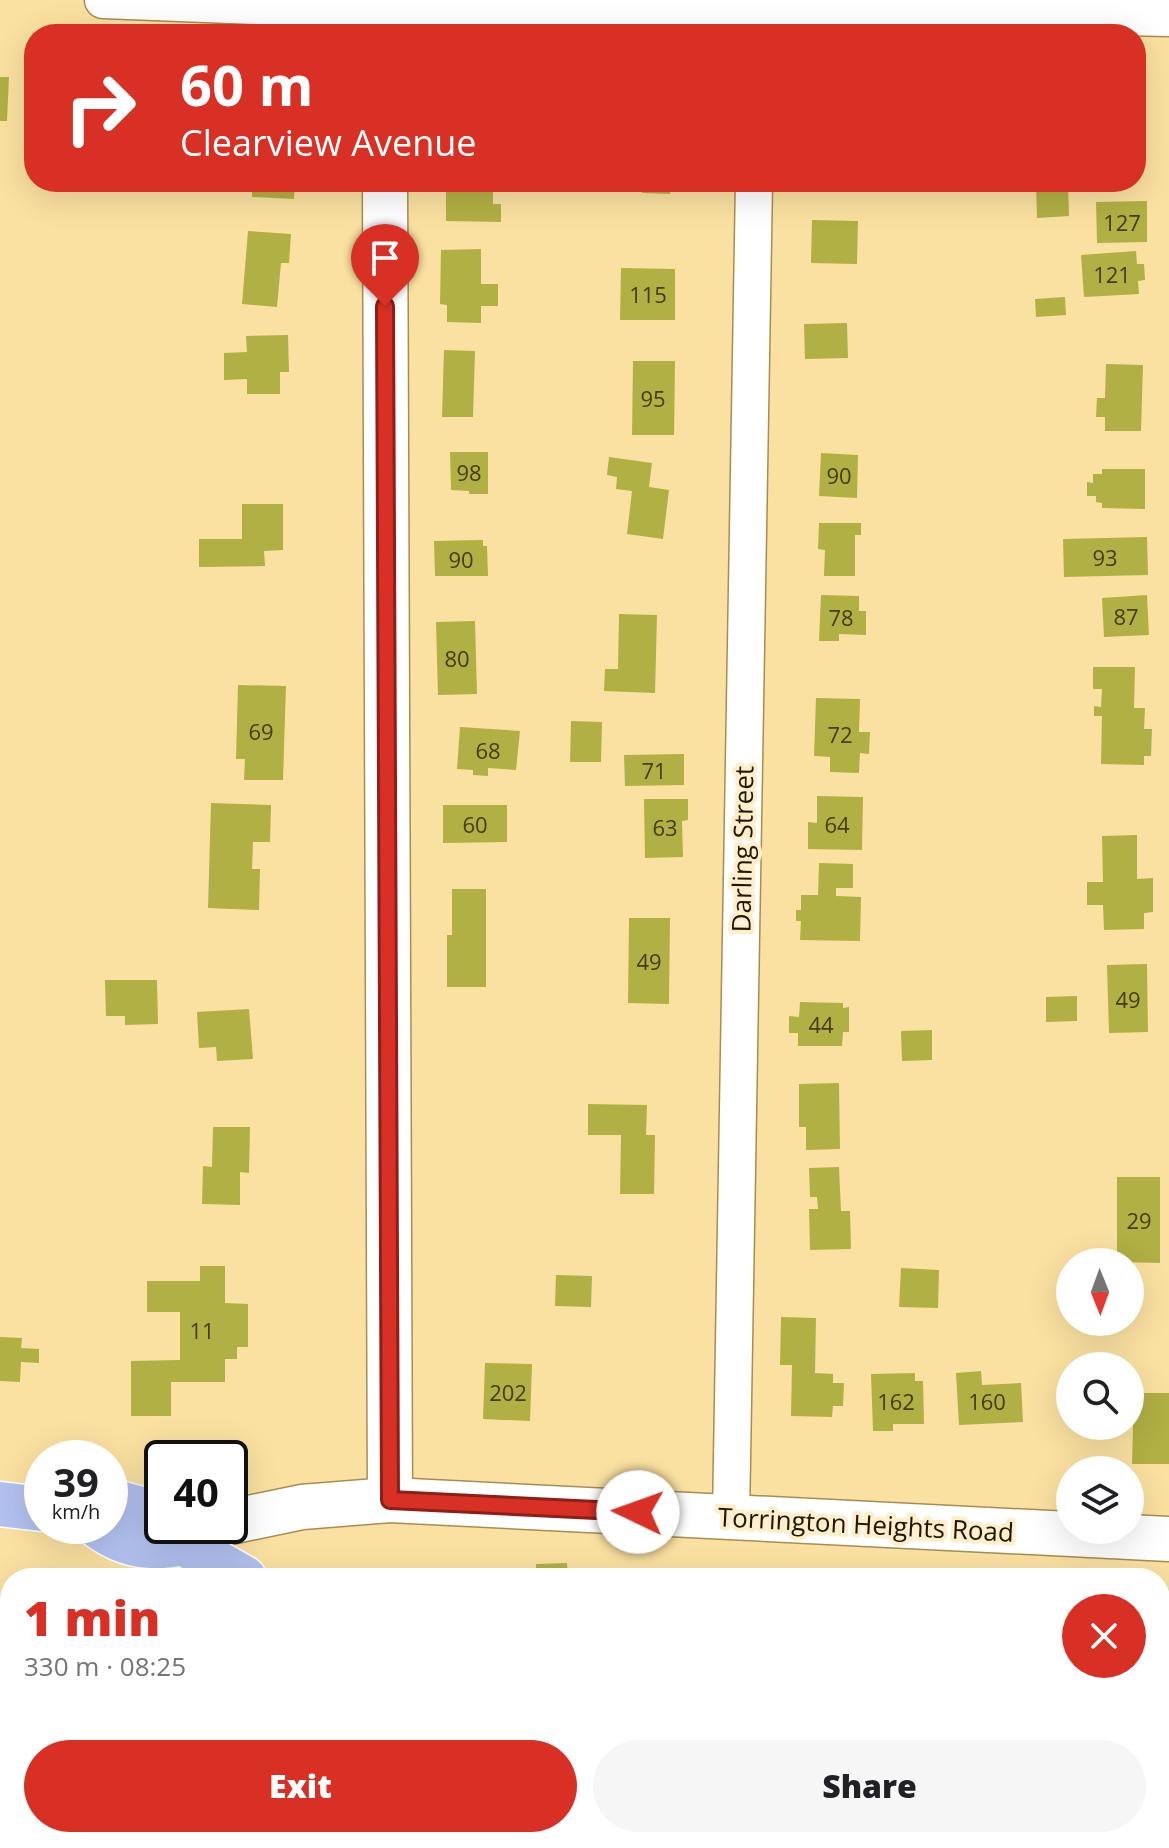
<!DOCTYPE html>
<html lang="en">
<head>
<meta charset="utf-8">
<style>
  :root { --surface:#fff; --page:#f6f6f6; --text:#202124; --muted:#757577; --accent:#d93025 }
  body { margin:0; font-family:"Open Sans",sans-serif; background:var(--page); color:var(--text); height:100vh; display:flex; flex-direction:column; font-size:30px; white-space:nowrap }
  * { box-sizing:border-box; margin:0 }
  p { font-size:26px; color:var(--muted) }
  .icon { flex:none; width:44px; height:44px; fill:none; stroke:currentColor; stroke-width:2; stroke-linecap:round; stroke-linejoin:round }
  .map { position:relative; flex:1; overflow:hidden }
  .details { position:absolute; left:0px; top:1568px; width:1170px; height:280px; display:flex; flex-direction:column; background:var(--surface); border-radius:32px 32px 0 0; box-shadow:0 8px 32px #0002 }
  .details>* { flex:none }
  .banner { position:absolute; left:24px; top:24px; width:1122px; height:168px; border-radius:32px; box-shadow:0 8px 32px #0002; background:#d93025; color:#fff; overflow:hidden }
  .needle { width:52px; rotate:179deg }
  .controls { position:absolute; left:1056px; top:1248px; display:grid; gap:16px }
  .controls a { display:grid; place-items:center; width:88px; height:88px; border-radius:50%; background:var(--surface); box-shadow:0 8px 32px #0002; font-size:40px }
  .speed { position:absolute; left:24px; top:1440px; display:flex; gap:16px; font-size:40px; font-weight:700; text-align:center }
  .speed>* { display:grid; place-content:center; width:104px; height:104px; border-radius:50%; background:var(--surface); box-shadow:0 8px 32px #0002; line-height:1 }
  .speed small { font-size:20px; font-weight:400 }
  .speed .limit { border:4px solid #111; border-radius:12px; background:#fff; color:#111 }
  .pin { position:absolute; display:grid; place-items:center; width:68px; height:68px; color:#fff; margin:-82px -34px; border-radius:50% 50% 50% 0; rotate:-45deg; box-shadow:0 0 8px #0007 }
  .pin .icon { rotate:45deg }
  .me { position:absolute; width:88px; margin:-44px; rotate:273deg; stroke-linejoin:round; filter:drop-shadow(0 0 6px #0008) }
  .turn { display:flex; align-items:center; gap:28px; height:168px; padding:0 24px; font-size:36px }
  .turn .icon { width:104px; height:104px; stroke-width:2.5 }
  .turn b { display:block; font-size:56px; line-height:68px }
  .round { display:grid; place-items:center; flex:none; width:84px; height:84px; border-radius:42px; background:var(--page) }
  .headline { display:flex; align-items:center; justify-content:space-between; height:136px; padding:0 24px }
  h1 { font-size:48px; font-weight:800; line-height:60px; color:var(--accent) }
  .cta { display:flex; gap:16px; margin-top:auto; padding:16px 24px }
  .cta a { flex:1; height:92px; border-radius:48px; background:var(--accent); color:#fff; font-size:32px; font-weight:800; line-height:92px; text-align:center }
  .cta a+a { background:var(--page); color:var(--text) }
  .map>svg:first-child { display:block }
  .building { fill:#b1b044 }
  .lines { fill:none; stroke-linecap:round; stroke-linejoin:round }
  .service-casing { stroke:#a68e51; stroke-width:21 }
  .minor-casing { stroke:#a68e51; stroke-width:39 }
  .tertiary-casing { stroke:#a68e51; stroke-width:47 }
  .primary-casing { stroke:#fff; stroke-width:47 }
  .service { stroke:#fff; stroke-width:18 }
  .minor { stroke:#fff; stroke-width:36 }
  .tertiary { stroke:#fff; stroke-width:44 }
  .primary { stroke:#b2c1ef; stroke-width:44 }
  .route-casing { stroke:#8d1f18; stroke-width:20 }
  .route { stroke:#d93025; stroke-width:14 }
  .labels { text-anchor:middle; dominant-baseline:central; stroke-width:8; stroke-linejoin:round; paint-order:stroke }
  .number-label { font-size:22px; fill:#443c11 }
  .street-label { font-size:26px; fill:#1f1500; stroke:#feefca }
</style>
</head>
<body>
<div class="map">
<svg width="1169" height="1848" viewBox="0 0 1169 1848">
  <rect width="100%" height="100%" fill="#fae1a1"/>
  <g class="building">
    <path d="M 0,77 L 9,77 L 7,121 L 0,121 Z"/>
    <path d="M 252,182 L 295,182 L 294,199 L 252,197 Z"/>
    <path d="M 446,182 L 493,182 L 493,204 L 501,204 L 501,222 L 446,221 Z"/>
    <path d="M 642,182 L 670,182 L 670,194 L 642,193 Z"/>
    <path d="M 1068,184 L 1069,216 L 1037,218 L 1036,185 Z"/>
    <path d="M 1147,201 L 1147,242 L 1097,243 L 1096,202 Z"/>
    <path d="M 812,220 L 858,221 L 857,264 L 811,263 Z"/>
    <path d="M 248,231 L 291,234 L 289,263 L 281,263 L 277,307 L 242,304 Z"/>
    <path d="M 481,249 L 481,284 L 498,284 L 498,306 L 481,306 L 481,323 L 447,322 L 447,305 L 440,304 L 441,250 Z"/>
    <path d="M 1136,251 L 1137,264 L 1144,264 L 1145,280 L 1138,281 L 1139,294 L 1084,297 L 1081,255 Z"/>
    <path d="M 621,268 L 675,269 L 675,320 L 620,320 Z"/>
    <path d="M 1065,297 L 1066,315 L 1036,317 L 1035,299 Z"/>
    <path d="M 847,323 L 848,358 L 805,359 L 804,324 Z"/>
    <path d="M 288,335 L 289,372 L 280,372 L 280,394 L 247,394 L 247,379 L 224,380 L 224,353 L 247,352 L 246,336 Z"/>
    <path d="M 444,350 L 475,351 L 473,417 L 442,417 Z"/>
    <path d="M 633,361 L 675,361 L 674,435 L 632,435 Z"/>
    <path d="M 1106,364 L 1143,365 L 1141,431 L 1105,431 L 1105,417 L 1096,417 L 1097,398 L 1105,398 Z"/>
    <path d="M 450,452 L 488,452 L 488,494 L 469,494 L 469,491 L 451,490 Z"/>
    <path d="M 821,453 L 858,455 L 857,498 L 819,496 Z"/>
    <path d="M 609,457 L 652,463 L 649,487 L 669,490 L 663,539 L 627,534 L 632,491 L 616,489 L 617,477 L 607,475 Z"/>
    <path d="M 1102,469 L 1145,469 L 1145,509 L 1102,508 L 1102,503 L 1096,502 L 1096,496 L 1087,496 L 1087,482 L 1093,483 L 1093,474 L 1102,474 Z"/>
    <path d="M 242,504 L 283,504 L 283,550 L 264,551 L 265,566 L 199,567 L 199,539 L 242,539 Z"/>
    <path d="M 819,523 L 861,523 L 861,535 L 855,535 L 855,576 L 824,576 L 825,550 L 818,549 Z"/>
    <path d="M 1147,537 L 1148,575 L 1064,577 L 1063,539 Z"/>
    <path d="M 483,540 L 483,546 L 487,546 L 488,576 L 435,576 L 434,541 Z"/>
    <path d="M 821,595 L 859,596 L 859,611 L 866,611 L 866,635 L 839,634 L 839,641 L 819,641 Z"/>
    <path d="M 1147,595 L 1149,635 L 1104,637 L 1102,598 Z"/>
    <path d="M 619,614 L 657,615 L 655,693 L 604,691 L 605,669 L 618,669 Z"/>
    <path d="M 475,621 L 477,694 L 438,695 L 436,622 Z"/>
    <path d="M 1093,667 L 1135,667 L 1134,708 L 1145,708 L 1144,729 L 1152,729 L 1151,756 L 1144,756 L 1144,765 L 1101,764 L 1102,716 L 1094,716 L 1094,706 L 1101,707 L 1102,689 L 1093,689 Z"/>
    <path d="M 238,685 L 286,686 L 283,780 L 244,780 L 245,759 L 236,759 Z"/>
    <path d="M 816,698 L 860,699 L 859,732 L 870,732 L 869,754 L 860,753 L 859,773 L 830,772 L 830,757 L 814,756 Z"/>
    <path d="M 571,721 L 602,722 L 601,762 L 570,762 Z"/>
    <path d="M 460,727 L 520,731 L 516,770 L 488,768 L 488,776 L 473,775 L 473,770 L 457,769 Z"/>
    <path d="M 684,754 L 684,785 L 625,786 L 624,755 Z"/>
    <path d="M 817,796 L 863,797 L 862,850 L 808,849 L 808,822 L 817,823 Z"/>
    <path d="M 644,799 L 688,799 L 688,820 L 682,821 L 683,857 L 645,858 Z"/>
    <path d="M 211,803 L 271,805 L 270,842 L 253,842 L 252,869 L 260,869 L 259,910 L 208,908 Z"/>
    <path d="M 443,805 L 507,805 L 507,842 L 443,843 Z"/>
    <path d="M 1137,835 L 1137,879 L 1153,878 L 1153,912 L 1144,913 L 1144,929 L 1104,930 L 1103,905 L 1087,905 L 1087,882 L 1103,882 L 1102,836 Z"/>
    <path d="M 819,863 L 853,864 L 853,888 L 836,888 L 836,896 L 861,897 L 860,941 L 800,940 L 801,921 L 796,921 L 796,910 L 801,910 L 801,895 L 818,895 Z"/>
    <path d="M 452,889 L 486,889 L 486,987 L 447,987 L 447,935 L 452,935 Z"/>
    <path d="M 629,918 L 670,918 L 669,1004 L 628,1003 Z"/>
    <path d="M 1147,964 L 1148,1032 L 1109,1033 L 1107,965 Z"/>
    <path d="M 105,980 L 157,980 L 158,1024 L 125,1025 L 125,1016 L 106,1016 Z"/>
    <path d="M 1077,996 L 1077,1021 L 1046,1022 L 1046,997 Z"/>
    <path d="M 800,1002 L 843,1003 L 843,1008 L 849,1007 L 849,1032 L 843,1032 L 842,1046 L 798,1046 L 798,1033 L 789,1033 L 789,1016 L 799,1017 Z"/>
    <path d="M 249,1009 L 253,1059 L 217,1061 L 216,1047 L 199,1048 L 197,1012 Z"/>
    <path d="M 932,1030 L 932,1060 L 902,1061 L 901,1031 Z"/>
    <path d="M 839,1083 L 840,1149 L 806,1150 L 806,1127 L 799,1127 L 799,1084 Z"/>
    <path d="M 588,1104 L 647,1105 L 646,1135 L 655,1135 L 654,1194 L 620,1194 L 621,1135 L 588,1135 Z"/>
    <path d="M 213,1127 L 250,1127 L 249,1173 L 240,1172 L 240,1205 L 202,1204 L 203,1166 L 212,1167 Z"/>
    <path d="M 839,1167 L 841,1211 L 850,1211 L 851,1249 L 810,1250 L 809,1209 L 818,1209 L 817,1197 L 810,1197 L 809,1168 Z"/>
    <path d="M 1117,1177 L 1160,1177 L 1160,1263 L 1117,1262 Z"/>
    <path d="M 200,1266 L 225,1266 L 225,1303 L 248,1304 L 248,1347 L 237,1347 L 237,1359 L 225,1359 L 225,1382 L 171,1382 L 171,1416 L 131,1416 L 131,1361 L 180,1360 L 180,1312 L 147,1312 L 147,1281 L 200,1281 Z"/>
    <path d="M 901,1268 L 939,1270 L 938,1308 L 899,1307 Z"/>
    <path d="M 556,1275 L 592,1276 L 591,1307 L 555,1306 Z"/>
    <path d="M 781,1317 L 816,1318 L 815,1373 L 833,1374 L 833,1383 L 844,1383 L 843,1406 L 833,1406 L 832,1417 L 791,1416 L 792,1365 L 780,1365 Z"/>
    <path d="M 0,1337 L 22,1338 L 21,1348 L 39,1349 L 39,1363 L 21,1362 L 20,1382 L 0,1381 Z"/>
    <path d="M 485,1363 L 532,1364 L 530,1421 L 483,1419 Z"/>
    <path d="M 981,1371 L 982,1385 L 1021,1383 L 1023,1422 L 959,1425 L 956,1373 Z"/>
    <path d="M 915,1373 L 915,1381 L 923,1381 L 924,1424 L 893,1424 L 893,1431 L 873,1431 L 871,1374 Z"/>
    <path d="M 1130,1393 L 1169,1393 L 1169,1464 L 1132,1464 L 1133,1426 L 1130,1426 Z"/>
    <path d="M 567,1563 L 568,1578 L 536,1578 L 536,1564 Z"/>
    <path d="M 469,1570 L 469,1578 L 397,1578 L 397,1571 Z"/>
    <rect x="0" y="1648" width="10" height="170"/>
    <rect x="1162" y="1810" width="7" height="13"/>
    <path d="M 382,1838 L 426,1838 L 430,1842 L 424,1848 L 371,1848 Z"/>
    <path d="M 714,1838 L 736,1838 L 729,1848 Z"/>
    <path d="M 759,1838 L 792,1838 L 800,1843 L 800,1848 L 753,1848 Z"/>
  </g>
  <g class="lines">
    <g class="service-casing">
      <g id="service">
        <path d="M 149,1578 L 156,1564 L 171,1552"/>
        <path d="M 79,1848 L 81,1838"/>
      </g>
    </g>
    <g class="minor-casing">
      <g id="minor">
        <path d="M 103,0 L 384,11 L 757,9 L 1169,18"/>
        <path d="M 731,1517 L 754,182"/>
      </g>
    </g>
    <g class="tertiary-casing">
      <g id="tertiary">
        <path d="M 384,0 L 384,34"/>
        <path d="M 385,182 L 390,1500"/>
        <path d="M 230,1522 L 302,1507 L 390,1500 L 1169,1539"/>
      </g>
    </g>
    <g class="primary-casing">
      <g id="primary">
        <path d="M 110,1503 L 116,1502 L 162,1515"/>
        <path d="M 0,1504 L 42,1509"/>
        <path d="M 98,1526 C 124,1546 152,1550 183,1543"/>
        <path d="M 175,1526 L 183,1543 L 244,1578"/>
        <path d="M 596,1838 L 610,1848"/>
      </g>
    </g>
    <use href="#service" class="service"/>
    <use href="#minor" class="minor"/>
    <use href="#tertiary" class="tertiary"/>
    <use href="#primary" class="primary"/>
  </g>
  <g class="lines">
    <g class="route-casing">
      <path id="route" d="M 385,306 L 390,1500 L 638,1512"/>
    </g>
    <use href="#route" class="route"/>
  </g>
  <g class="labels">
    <g class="number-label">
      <text x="1122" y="222">127</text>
      <text x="1112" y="274">121</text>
      <text x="648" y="294">115</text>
      <text x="653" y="398">95</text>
      <text x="469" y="472">98</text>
      <text x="839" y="475">90</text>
      <text x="1105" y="557">93</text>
      <text x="461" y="559">90</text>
      <text x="1126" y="616">87</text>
      <text x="841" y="617">78</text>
      <text x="457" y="658">80</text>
      <text x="261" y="731">69</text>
      <text x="840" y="734">72</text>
      <text x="488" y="750">68</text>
      <text x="654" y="770">71</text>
      <text x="475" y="824">60</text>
      <text x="837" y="824">64</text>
      <text x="665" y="827">63</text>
      <text x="649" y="961">49</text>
      <text x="1128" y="999">49</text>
      <text x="821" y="1024">44</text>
      <text x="1139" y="1220">29</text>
      <text x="202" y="1330">11</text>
      <text x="508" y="1392">202</text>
      <text x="896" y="1401">162</text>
      <text x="987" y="1401">160</text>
    </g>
    <g class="street-label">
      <text transform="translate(742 849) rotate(-89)">Darling Street</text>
      <text transform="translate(866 1524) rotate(3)">Torrington Heights Road</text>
    </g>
  </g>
</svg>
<div class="controls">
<a><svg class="needle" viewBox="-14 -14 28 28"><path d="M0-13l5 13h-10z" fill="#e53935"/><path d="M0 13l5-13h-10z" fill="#757577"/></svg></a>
<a><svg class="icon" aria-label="search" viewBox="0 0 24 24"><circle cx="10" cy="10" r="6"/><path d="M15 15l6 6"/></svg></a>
<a><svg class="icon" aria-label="layers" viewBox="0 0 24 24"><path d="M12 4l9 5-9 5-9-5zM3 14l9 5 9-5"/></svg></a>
</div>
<div class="speed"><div>39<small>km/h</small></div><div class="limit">40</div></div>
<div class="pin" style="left:385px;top:306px;background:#d93025"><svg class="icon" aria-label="arrive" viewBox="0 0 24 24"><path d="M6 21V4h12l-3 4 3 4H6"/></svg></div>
<svg class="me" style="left:638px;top:1512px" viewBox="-20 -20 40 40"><circle r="19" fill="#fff"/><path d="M0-13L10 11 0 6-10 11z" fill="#d93025"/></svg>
<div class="banner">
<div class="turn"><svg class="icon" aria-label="right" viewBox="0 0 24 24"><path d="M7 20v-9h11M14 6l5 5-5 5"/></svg><div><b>60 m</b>Clearview Avenue</div></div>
</div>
<section class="details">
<div class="headline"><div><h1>1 min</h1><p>330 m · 08:25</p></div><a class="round" style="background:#d93025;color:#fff"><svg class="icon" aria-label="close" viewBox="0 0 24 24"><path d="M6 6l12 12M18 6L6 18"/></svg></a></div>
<div class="cta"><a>Exit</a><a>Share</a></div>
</section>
</div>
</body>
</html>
